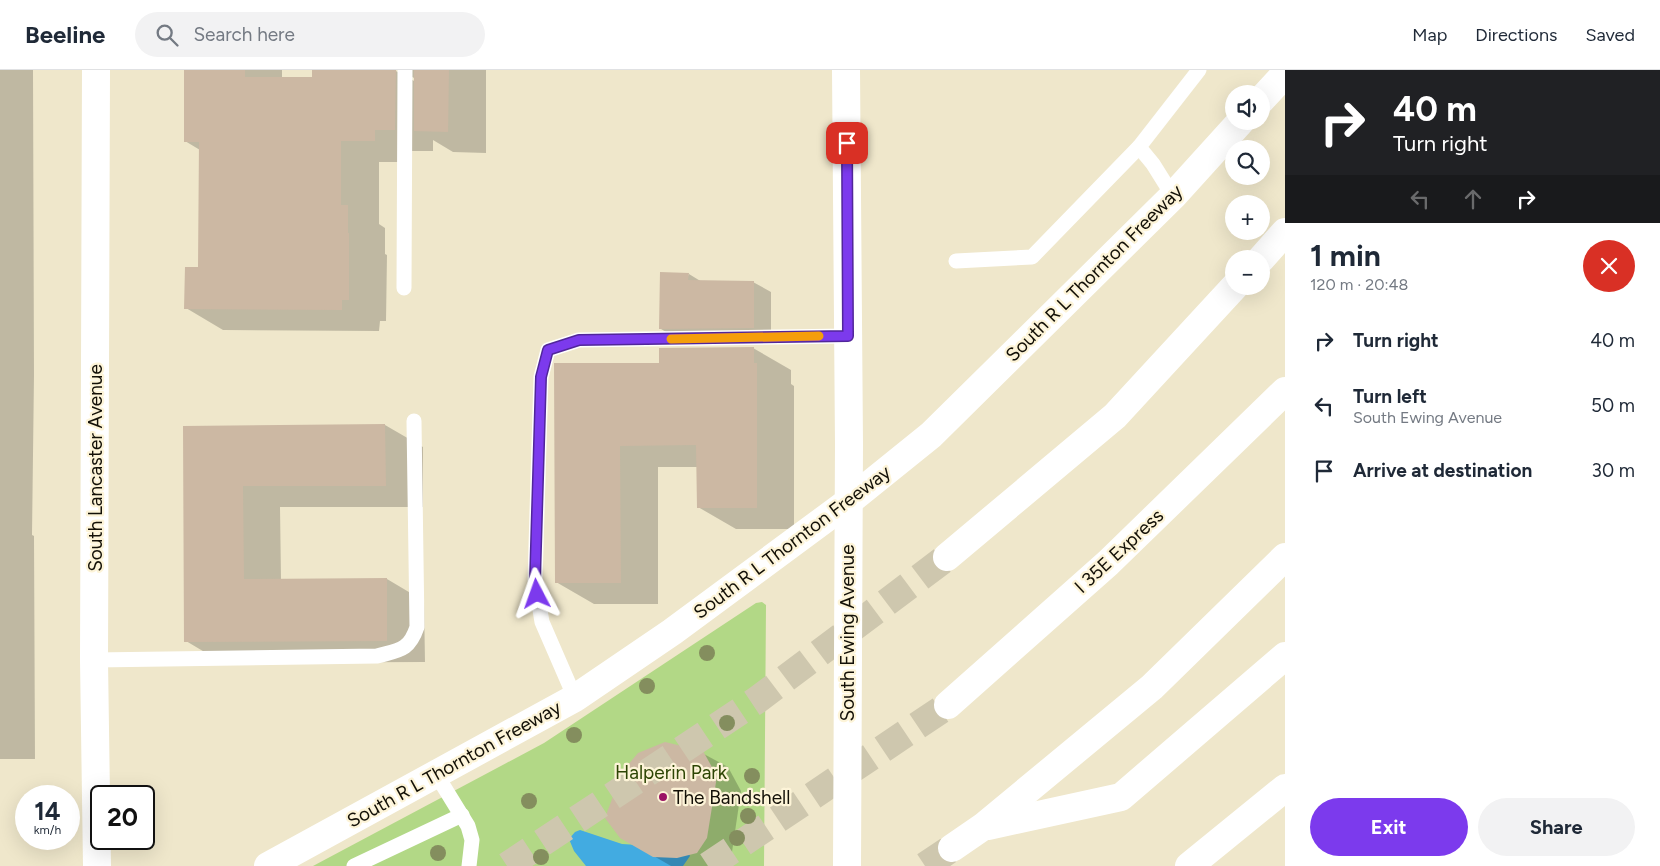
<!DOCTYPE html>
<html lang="en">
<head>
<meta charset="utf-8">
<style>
  :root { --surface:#fff; --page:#f2f2f3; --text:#1f2937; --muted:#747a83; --line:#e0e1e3; --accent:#7c3aed }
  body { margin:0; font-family:Figtree,sans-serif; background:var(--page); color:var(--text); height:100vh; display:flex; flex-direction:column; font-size:19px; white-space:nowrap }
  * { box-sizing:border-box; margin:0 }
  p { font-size:16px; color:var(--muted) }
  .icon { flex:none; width:28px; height:28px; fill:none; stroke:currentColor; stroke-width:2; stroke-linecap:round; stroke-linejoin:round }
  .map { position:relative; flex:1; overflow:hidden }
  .panel { display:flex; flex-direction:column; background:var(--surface); width:375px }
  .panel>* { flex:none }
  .top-card { background:#202124; color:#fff; overflow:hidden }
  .fabs { position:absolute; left:1225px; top:15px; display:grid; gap:10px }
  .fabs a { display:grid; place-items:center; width:45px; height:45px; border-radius:50%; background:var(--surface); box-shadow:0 5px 20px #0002; font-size:25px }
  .speed { position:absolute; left:15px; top:715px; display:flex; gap:10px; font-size:25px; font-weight:700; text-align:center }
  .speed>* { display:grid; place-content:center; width:65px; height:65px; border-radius:50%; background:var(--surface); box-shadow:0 5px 20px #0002; line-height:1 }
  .speed small { font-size:12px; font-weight:400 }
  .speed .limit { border:2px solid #111; border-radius:8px; background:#fff; color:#111 }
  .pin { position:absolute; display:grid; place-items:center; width:42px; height:42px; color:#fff; margin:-21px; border-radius:10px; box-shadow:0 2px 8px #0006 }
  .me { position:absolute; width:55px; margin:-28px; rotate:356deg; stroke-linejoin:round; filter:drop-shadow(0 0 4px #0008) }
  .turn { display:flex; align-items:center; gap:18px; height:105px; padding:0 25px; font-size:22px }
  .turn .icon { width:65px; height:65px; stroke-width:2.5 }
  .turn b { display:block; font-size:35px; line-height:42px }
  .lanes { display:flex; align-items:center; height:48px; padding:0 25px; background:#0003; justify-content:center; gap:25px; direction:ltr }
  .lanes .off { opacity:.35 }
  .round { display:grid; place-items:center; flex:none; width:52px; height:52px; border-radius:26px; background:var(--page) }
  .headline { display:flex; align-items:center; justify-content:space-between; height:85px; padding:0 25px }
  h1 { font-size:30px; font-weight:700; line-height:38px }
  .cta { display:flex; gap:10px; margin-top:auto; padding:10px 25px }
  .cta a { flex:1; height:58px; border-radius:30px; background:var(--accent); color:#fff; font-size:20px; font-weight:700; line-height:58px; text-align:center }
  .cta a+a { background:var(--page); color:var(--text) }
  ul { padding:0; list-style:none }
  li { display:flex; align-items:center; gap:15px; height:65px; padding:0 25px }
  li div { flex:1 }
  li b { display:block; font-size:19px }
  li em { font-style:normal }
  header { display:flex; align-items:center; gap:30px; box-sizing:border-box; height:70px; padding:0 25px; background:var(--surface); border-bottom:1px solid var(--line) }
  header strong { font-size:24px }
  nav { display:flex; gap:28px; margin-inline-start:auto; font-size:18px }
  .search { width:350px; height:45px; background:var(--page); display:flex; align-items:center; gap:12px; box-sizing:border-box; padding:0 18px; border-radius:28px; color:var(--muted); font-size:19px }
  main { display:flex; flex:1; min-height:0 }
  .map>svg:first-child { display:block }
  .green { fill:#b2d886 }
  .water { fill:#42abe1 }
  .shadow { fill:#0003 }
  .building { fill:#ccb8a3 }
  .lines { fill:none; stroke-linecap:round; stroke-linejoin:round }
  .highway-tunnel { stroke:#cec7ae; stroke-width:28; stroke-dasharray:28 14; stroke-linecap:butt }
  .lane { stroke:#fff; stroke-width:15 }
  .street { stroke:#fff; stroke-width:28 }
  .secondary { stroke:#fff; stroke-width:28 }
  .highway { stroke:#fff; stroke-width:28 }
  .tree { fill:#848e5e }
  .route-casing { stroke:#51269a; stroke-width:12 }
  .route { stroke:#7c3aed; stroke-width:9 }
  .slow { stroke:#f59e0b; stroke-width:9 }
  .poi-dot { fill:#9a1265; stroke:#fdf4d8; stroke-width:2 }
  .labels { text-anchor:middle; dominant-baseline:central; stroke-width:4.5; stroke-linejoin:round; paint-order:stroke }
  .street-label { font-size:19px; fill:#131007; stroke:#fdf4d8 }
  .park-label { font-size:19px; fill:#2d4504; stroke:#fdf4d8 }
  .poi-label { font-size:19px; fill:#131007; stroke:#fdf4d8; text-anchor:start }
</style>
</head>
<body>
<header>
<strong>Beeline</strong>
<div class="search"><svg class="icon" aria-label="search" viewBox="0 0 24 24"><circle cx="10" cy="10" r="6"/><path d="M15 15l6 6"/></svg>Search here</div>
<nav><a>Map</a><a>Directions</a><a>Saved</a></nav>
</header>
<main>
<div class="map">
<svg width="1285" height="796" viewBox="0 0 1285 796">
  <rect width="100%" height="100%" fill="#efe7cb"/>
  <path class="green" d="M 762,532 L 766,535 L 764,796 L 313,796 L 544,673 L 756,533 Z"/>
  <path class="water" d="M 580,760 L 622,774 L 686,778 L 690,786 L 683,796 L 586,796 L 574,781 L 569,769 L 575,762 Z"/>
  <g class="shadow">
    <path d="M 0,0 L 33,0 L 34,305 L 32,465 L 34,466 L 35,689 L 0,689 Z"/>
    <path d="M 185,0 L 282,0 L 282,9 L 314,9 L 314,0 L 394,0 L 416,12 L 416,9 L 399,0 L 486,0 L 486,83 L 453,82 L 433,70 L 433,81 L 412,81 L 412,92 L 379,92 L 379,154 L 385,158 L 385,184 L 387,185 L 386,251 L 380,251 L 379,261 L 223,260 L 186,238 L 199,198 L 200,80 L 185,71 Z"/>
    <path d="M 689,204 L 702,212 L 753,212 L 771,222 L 771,268 L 678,269 L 661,259 Z"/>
    <path d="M 753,278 L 791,300 L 791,314 L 794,316 L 794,459 L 736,459 L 698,437 L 698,397 L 658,397 L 658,534 L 594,534 L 556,512 L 555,295 L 660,294 Z"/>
    <path d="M 385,355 L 423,377 L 423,437 L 280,437 L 281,510 L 387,509 L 424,531 L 425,592 L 223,593 L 186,571 L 184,357 Z"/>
    <path d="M 702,683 L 728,697 L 741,721 L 732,782 L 723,796 L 671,796 L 621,767 Z"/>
  </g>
  <g class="building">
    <path d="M 184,0 L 245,0 L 245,7 L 312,7 L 312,0 L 396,0 L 395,60 L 375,60 L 375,71 L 341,71 L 341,135 L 348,135 L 348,163 L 349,163 L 349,230 L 342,230 L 342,240 L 184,239 L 185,197 L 198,197 L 199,72 L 184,72 Z"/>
    <path d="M 414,0 L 449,0 L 448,62 L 414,61 Z"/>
    <path d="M 660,202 L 689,203 L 688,210 L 754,211 L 754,258 L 659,259 Z"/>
    <path d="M 754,277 L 754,293 L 757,293 L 757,438 L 697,438 L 696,375 L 620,376 L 621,513 L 555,513 L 554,293 L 659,293 L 659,278 Z"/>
    <path d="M 385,354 L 386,416 L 243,416 L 244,509 L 387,508 L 387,571 L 184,572 L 183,356 Z"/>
    <path d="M 665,672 L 703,681 L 717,706 L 707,768 L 697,783 L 677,788 L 653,787 L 620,768 L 605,748 L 622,702 L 638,683 Z"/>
  </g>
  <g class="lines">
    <g class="highway-tunnel">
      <path d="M 507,796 L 757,630 L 947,487"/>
      <path d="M 708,796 L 948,635"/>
      <path d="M 925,796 L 952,778"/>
    </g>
    <g class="lane">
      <path d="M 1173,126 L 1153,94 L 1139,77 L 1199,0"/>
      <path d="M 956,191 L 1032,187 L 1139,77"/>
      <path d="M 404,218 L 405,0"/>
      <path d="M 94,590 L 377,586 C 399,580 409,581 417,557 L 414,351"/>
      <path d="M 575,628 L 542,552 L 535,510 L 541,307 L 548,280 L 579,270 L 848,266"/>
      <path d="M 436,704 L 468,756 L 472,770 L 469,796"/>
      <path d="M 354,796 L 462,745"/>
    </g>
    <path class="street" d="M 96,0 L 94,590 L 97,796"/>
    <g class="secondary">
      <path d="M 846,0 L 849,374 L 847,796"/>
      <path d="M 1261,30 L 1285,4"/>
      <path d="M 268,796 L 575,628 L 672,562 L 848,432 L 931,365 L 1173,126 L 1241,51"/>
      <path d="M 1189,796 L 1285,718"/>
    </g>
    <g class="highway">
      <path d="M 1261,189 L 1285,162"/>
      <path d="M 947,487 L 1115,346 L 1235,216"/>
      <path d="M 948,635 L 1108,493 L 1285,321"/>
      <path d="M 988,756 L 1121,727 L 1285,586"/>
      <path d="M 952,778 L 984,756 L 1152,617 L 1285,487"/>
    </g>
  </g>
  <g class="tree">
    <circle cx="707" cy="583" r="8"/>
    <circle cx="647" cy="616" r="8"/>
    <circle cx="727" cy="653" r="8"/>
    <circle cx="574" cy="665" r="8"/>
    <circle cx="752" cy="706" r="8"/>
    <circle cx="529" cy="731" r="8"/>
    <circle cx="748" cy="746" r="8"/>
    <circle cx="737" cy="768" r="8"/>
    <circle cx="438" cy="783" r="8"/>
    <circle cx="541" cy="787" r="8"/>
  </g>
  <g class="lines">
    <g class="route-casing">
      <path id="route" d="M 537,524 L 535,510 L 541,307 L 548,280 L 579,270 L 848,266 L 847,73"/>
    </g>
    <use href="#route" class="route"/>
    <path class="slow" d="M 671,269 L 819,266"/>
  </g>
  <circle class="poi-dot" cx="663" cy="727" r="5"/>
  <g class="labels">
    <g class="street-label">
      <text transform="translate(1094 203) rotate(-45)">South R L Thornton Freeway</text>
      <text transform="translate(95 398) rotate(-90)">South Lancaster Avenue</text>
      <text transform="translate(792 472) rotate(-37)">South R L Thornton Freeway</text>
      <text transform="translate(1119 481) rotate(-43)">I 35E Express</text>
      <text transform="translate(847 563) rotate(-90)">South Ewing Avenue</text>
      <text transform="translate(454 694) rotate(-29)">South R L Thornton Freeway</text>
    </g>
    <g class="park-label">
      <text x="671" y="702">Halperin Park</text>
    </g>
    <g class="poi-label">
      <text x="673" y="727">The Bandshell</text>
    </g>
  </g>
</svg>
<div class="fabs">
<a><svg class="icon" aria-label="sound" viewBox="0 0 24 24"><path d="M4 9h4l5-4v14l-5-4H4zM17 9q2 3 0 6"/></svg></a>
<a><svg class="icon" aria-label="search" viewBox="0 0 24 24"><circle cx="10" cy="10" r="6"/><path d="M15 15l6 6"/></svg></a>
<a>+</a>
<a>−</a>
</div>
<div class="speed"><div>14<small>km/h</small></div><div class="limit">20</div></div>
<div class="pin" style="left:847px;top:73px;background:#d93025"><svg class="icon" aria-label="arrive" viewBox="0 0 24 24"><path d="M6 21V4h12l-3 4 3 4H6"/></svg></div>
<svg class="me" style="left:537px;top:524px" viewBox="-20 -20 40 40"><path d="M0-17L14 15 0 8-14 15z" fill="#7c3aed" stroke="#fff" stroke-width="4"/></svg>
</div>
<section class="panel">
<div class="top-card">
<div class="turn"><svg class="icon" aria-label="right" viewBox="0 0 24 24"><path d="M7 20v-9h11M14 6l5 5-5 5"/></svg><div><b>40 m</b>Turn right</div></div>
<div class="lanes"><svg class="icon off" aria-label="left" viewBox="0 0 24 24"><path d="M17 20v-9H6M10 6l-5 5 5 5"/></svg><svg class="icon off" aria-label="ahead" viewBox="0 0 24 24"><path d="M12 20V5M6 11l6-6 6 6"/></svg><svg class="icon" aria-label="right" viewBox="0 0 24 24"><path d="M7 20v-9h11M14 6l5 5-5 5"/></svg></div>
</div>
<div class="headline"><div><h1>1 min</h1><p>120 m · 20:48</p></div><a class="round" style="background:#d93025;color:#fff"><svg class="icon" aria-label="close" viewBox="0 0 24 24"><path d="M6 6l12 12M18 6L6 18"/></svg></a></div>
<ul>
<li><svg class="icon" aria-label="right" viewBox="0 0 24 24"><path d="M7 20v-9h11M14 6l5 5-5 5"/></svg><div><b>Turn right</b></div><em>40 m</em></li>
<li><svg class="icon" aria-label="left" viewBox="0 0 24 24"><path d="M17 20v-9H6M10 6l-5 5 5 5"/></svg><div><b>Turn left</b><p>South Ewing Avenue</p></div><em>50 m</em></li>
<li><svg class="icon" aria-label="arrive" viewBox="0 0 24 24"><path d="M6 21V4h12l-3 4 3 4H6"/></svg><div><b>Arrive at destination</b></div><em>30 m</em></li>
</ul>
<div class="cta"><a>Exit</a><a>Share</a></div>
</section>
</main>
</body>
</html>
